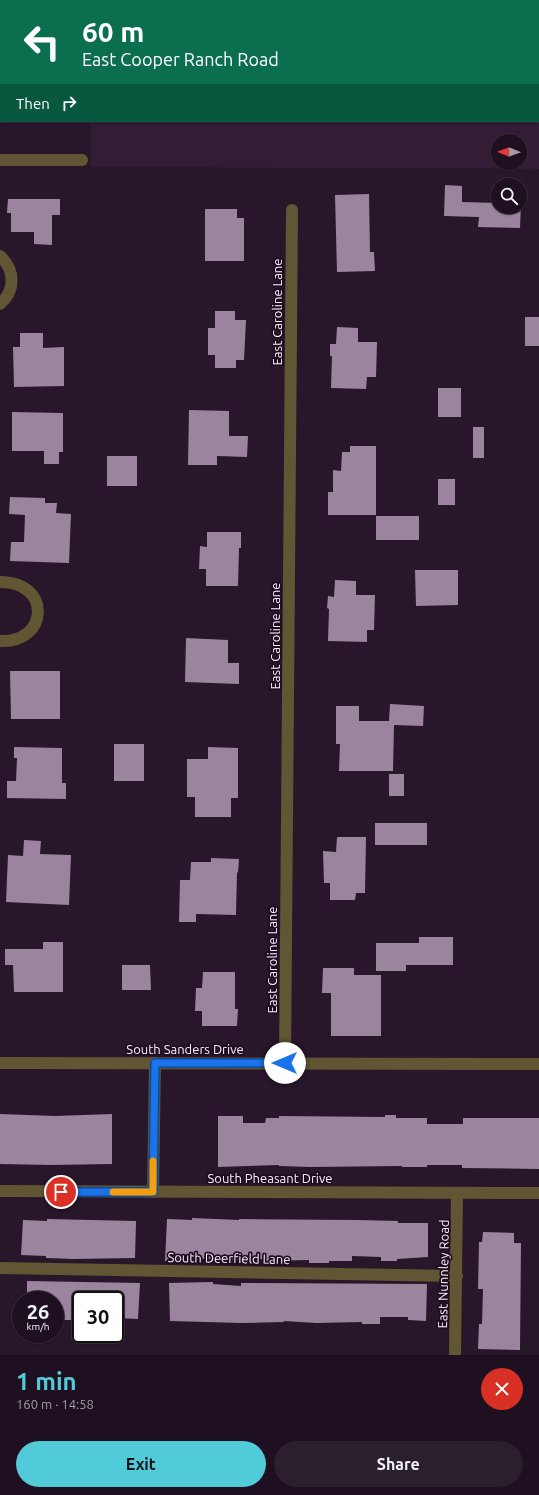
<!DOCTYPE html>
<html lang="en">
<head>
<meta charset="utf-8">
<style>
  :root { --surface:#1e1020; --page:#2b1e2d; --text:#f1f3f6; --muted:#a19da5; --line:#3c303e; --accent:#52cbd8 }
  body { margin:0; font-family:Ubuntu,sans-serif; background:var(--page); color:var(--text); height:100vh; display:flex; flex-direction:column; font-size:15px; white-space:nowrap }
  * { box-sizing:border-box; margin:0 }
  p { font-size:13px; color:var(--muted) }
  .icon { flex:none; width:22px; height:22px; fill:none; stroke:currentColor; stroke-width:2; stroke-linecap:round; stroke-linejoin:round }
  .map { position:relative; height:1355px; overflow:hidden }
  .side { display:flex; flex-direction:column; background:var(--surface); flex:1 }
  .side>* { flex:none }
  .top-card { position:absolute; left:0px; top:0px; width:539px; height:122px; box-shadow:0 1px 3px #0004,0 0 0 1px var(--line); background:#0b6e4f; color:#fff; overflow:hidden }
  .needle { width:26px; rotate:271deg }
  .buttons { position:absolute; left:491px; top:134px; display:grid; gap:8px }
  .buttons a { display:grid; place-items:center; width:36px; height:36px; border-radius:50%; background:var(--surface); box-shadow:0 1px 3px #0004,0 0 0 1px var(--line); font-size:20px }
  .speed { position:absolute; left:12px; top:1291px; display:flex; gap:8px; font-size:20px; font-weight:700; text-align:center }
  .speed>* { display:grid; place-content:center; width:52px; height:52px; border-radius:50%; background:var(--surface); box-shadow:0 1px 3px #0004,0 0 0 1px var(--line); line-height:1 }
  .speed small { font-size:10px; font-weight:400 }
  .speed .limit { border:2px solid #111; border-radius:6px; background:#fff; color:#111 }
  .pin { position:absolute; display:grid; place-items:center; width:34px; height:34px; color:#fff; margin:-17px; border:2px solid #fff; border-radius:50%; box-shadow:0 1px 4px #0007 }
  .me { position:absolute; width:44px; margin:-22px; rotate:270deg; stroke-linejoin:round; filter:drop-shadow(0 0 3px #0008) }
  .turn { display:flex; align-items:center; gap:14px; height:84px; padding:0 16px; font-size:18px }
  .turn .icon { width:52px; height:52px; stroke-width:2.5 }
  .turn b { display:block; font-size:28px; line-height:34px }
  .then { display:flex; align-items:center; height:38px; padding:0 16px; background:#0003; gap:8px; font-size:15px }
  .round { display:grid; place-items:center; flex:none; width:42px; height:42px; border-radius:21px; background:var(--page) }
  .headline { display:flex; align-items:center; justify-content:space-between; height:68px; padding:0 16px }
  h1 { font-size:24px; font-weight:600; line-height:30px; color:var(--accent) }
  .button { display:flex; gap:8px; margin-top:auto; padding:8px 16px }
  .button a { flex:1; height:46px; border-radius:24px; background:var(--accent); color:#111; font-size:16px; font-weight:600; line-height:46px; text-align:center }
  .button a+a { background:var(--page); color:var(--text) }
  .map>svg:first-child { display:block }
  .built { fill:#331c35; fill-rule:evenodd }
  .building { fill:#9b859e }
  .lines { fill:none; stroke-linecap:round; stroke-linejoin:round }
  .street { stroke:#605633; stroke-width:12 }
  .route-casing { stroke:#114b97; stroke-width:10 }
  .route { stroke:#1a73e8; stroke-width:7 }
  .slow { stroke:#f59e0b; stroke-width:7 }
  .labels { text-anchor:middle; dominant-baseline:central; stroke-width:3.5; stroke-linejoin:round; paint-order:stroke }
  .street-label { font-size:13px; fill:#fbeffc; stroke:#1e0d20 }
</style>
</head>
<body>
<div class="map">
<svg width="539" height="1355" viewBox="0 0 539 1355">
  <rect width="100%" height="100%" fill="#28162a"/>
  <path class="built" d="M 91,0 L 539,0 L 539,169 L 91,167 L 91,121 L 538,121 L 538,1 ZM 498,141 L 520,141 L 520,163 L 498,163 Z"/>
  <g class="building">
    <path d="M 445,185 L 462,186 L 462,202 L 498,203 L 498,207 L 520,207 L 521,204 L 520,228 L 478,227 L 479,217 L 444,216 Z"/>
    <path d="M 369,194 L 370,252 L 374,252 L 375,271 L 337,272 L 335,195 Z"/>
    <path d="M 8,199 L 60,199 L 60,215 L 52,215 L 52,245 L 34,244 L 34,232 L 11,232 L 11,213 L 7,213 Z"/>
    <path d="M 205,209 L 237,209 L 237,218 L 244,218 L 244,261 L 205,261 Z"/>
    <path d="M 215,311 L 235,311 L 235,320 L 246,320 L 244,360 L 236,360 L 236,368 L 215,368 L 215,355 L 208,355 L 208,328 L 215,328 Z"/>
    <rect x="525" y="317" width="14" height="29"/>
    <path d="M 337,327 L 358,328 L 358,342 L 377,342 L 376,377 L 367,377 L 366,389 L 331,388 L 332,356 L 330,356 L 330,344 L 336,344 Z"/>
    <path d="M 20,333 L 43,333 L 43,348 L 64,347 L 64,386 L 14,387 L 13,347 L 20,347 Z"/>
    <rect x="438" y="388" width="23" height="29"/>
    <path d="M 189,410 L 229,411 L 229,436 L 248,436 L 247,457 L 217,456 L 217,465 L 188,465 Z"/>
    <path d="M 12,412 L 63,413 L 63,452 L 59,452 L 59,464 L 44,464 L 44,451 L 12,451 Z"/>
    <rect x="473" y="427" width="11" height="31"/>
    <path d="M 350,446 L 376,446 L 376,515 L 328,515 L 328,492 L 333,492 L 333,470 L 341,471 L 342,452 L 350,452 Z"/>
    <rect x="107" y="456" width="30" height="30"/>
    <rect x="438" y="479" width="17" height="26"/>
    <path d="M 10,497 L 45,498 L 45,503 L 57,503 L 56,513 L 71,514 L 69,563 L 10,561 L 11,542 L 24,542 L 25,515 L 9,514 Z"/>
    <rect x="376" y="516" width="43" height="24"/>
    <path d="M 207,532 L 241,532 L 241,548 L 239,548 L 238,586 L 206,586 L 206,569 L 199,569 L 200,546 L 207,547 Z"/>
    <path d="M 415,570 L 458,570 L 458,605 L 416,606 Z"/>
    <path d="M 335,580 L 356,581 L 356,595 L 375,595 L 374,630 L 367,630 L 367,642 L 328,641 L 329,609 L 327,608 L 328,596 L 334,597 Z"/>
    <path d="M 186,638 L 228,640 L 228,663 L 239,663 L 239,684 L 185,682 Z"/>
    <path d="M 10,671 L 60,671 L 60,719 L 11,719 Z"/>
    <path d="M 390,704 L 424,706 L 423,726 L 394,725 L 393,771 L 339,771 L 340,744 L 336,744 L 336,706 L 359,706 L 359,721 L 389,721 Z"/>
    <rect x="114" y="744" width="30" height="37"/>
    <path d="M 14,747 L 62,748 L 62,783 L 66,783 L 66,799 L 7,798 L 7,781 L 16,781 L 17,758 L 14,758 Z"/>
    <path d="M 208,747 L 238,748 L 238,798 L 231,798 L 231,817 L 195,817 L 195,797 L 187,797 L 187,759 L 208,759 Z"/>
    <rect x="389" y="774" width="15" height="22"/>
    <rect x="375" y="823" width="52" height="22"/>
    <path d="M 337,837 L 366,837 L 365,893 L 356,893 L 355,900 L 330,900 L 330,883 L 324,883 L 323,851 L 336,852 Z"/>
    <path d="M 24,840 L 41,841 L 40,854 L 71,855 L 69,905 L 6,902 L 8,855 L 23,856 Z"/>
    <path d="M 211,858 L 239,859 L 238,873 L 237,872 L 236,915 L 196,914 L 196,922 L 179,922 L 180,880 L 190,880 L 191,862 L 211,862 Z"/>
    <path d="M 419,937 L 453,937 L 453,965 L 406,965 L 406,971 L 376,971 L 376,943 L 419,943 Z"/>
    <path d="M 43,942 L 63,942 L 63,992 L 14,992 L 13,965 L 5,965 L 5,949 L 43,949 Z"/>
    <path d="M 122,965 L 150,965 L 151,990 L 122,990 Z"/>
    <path d="M 323,968 L 354,968 L 354,975 L 381,975 L 381,1036 L 331,1036 L 331,993 L 322,993 Z"/>
    <path d="M 203,972 L 235,972 L 235,1009 L 238,1009 L 237,1026 L 202,1026 L 202,1011 L 195,1011 L 196,988 L 202,988 Z"/>
    <path d="M 0,1114 L 55,1116 L 112,1114 L 112,1164 L 51,1165 L 0,1164 Z"/>
    <path d="M 385,1115 L 396,1115 L 396,1118 L 427,1118 L 427,1124 L 463,1124 L 463,1118 L 539,1118 L 539,1169 L 462,1168 L 462,1165 L 427,1165 L 427,1167 L 402,1167 L 402,1166 L 310,1167 L 279,1166 L 279,1165 L 218,1167 L 218,1116 L 243,1116 L 243,1123 L 265,1123 L 266,1118 L 279,1118 L 279,1116 L 385,1117 Z"/>
    <path d="M 192,1218 L 239,1220 L 239,1219 L 357,1220 L 398,1221 L 398,1223 L 428,1223 L 428,1257 L 397,1259 L 397,1261 L 381,1261 L 381,1257 L 352,1256 L 352,1261 L 329,1261 L 329,1263 L 309,1263 L 309,1260 L 262,1261 L 262,1259 L 231,1260 L 186,1258 L 186,1261 L 165,1261 L 167,1219 L 192,1220 Z"/>
    <path d="M 47,1219 L 136,1221 L 135,1258 L 74,1259 L 46,1258 L 46,1256 L 21,1255 L 23,1220 L 47,1221 Z"/>
    <path d="M 483,1232 L 514,1233 L 514,1243 L 521,1243 L 520,1350 L 478,1349 L 479,1324 L 482,1324 L 483,1289 L 478,1289 L 479,1242 L 482,1242 Z"/>
    <path d="M 27,1281 L 140,1283 L 138,1319 L 115,1318 L 115,1300 L 81,1300 L 81,1320 L 55,1320 L 55,1300 L 27,1300 Z"/>
    <path d="M 213,1282 L 213,1284 L 241,1286 L 241,1283 L 427,1284 L 426,1321 L 408,1320 L 408,1317 L 380,1317 L 380,1324 L 362,1324 L 362,1322 L 316,1323 L 284,1321 L 284,1322 L 241,1323 L 170,1321 L 169,1283 Z"/>
  </g>
  <g class="lines">
    <g class="street">
      <path d="M 0,160 L 82,160"/>
      <path d="M 0,256 C 15,270 16,290 0,304"/>
      <path d="M 0,582 C 51,581 50,643 0,641"/>
      <path d="M 0,1063 L 539,1064"/>
      <path d="M 285,1063 L 292,210"/>
      <path d="M 0,1191 L 539,1193"/>
      <path d="M 153,1192 L 155,1063"/>
      <path d="M 0,1268 L 457,1276"/>
      <path d="M 455,1355 L 457,1193"/>
    </g>
  </g>
  <g class="lines">
    <g class="route-casing">
      <path id="route" d="M 61,1192 L 153,1192 L 155,1063 L 285,1063"/>
    </g>
    <use href="#route" class="route"/>
    <path class="slow" d="M 113,1192 L 153,1192 L 153,1161"/>
  </g>
  <g class="labels">
    <g class="street-label">
      <text transform="translate(277 312) rotate(-90)">East Caroline Lane</text>
      <text transform="translate(275 636) rotate(-90)">East Caroline Lane</text>
      <text transform="translate(272 960) rotate(-90)">East Caroline Lane</text>
      <text x="185" y="1049">South Sanders Drive</text>
      <text x="270" y="1178">South Pheasant Drive</text>
      <text transform="translate(229 1258) rotate(1)">South Deerfield Lane</text>
      <text transform="translate(443 1274) rotate(-89)">East Nunnley Road</text>
    </g>
  </g>
</svg>
<div class="buttons">
<a><svg class="needle" viewBox="-14 -14 28 28"><path d="M0-13l5 13h-10z" fill="#e53935"/><path d="M0 13l5-13h-10z" fill="#a19da5"/></svg></a>
<a><svg class="icon" aria-label="search" viewBox="0 0 24 24"><circle cx="10" cy="10" r="6"/><path d="M15 15l6 6"/></svg></a>
</div>
<div class="speed"><div>26<small>km/h</small></div><div class="limit">30</div></div>
<div class="pin" style="left:61px;top:1192px;background:#d93025"><svg class="icon" aria-label="arrive" viewBox="0 0 24 24"><path d="M6 21V4h12l-3 4 3 4H6"/></svg></div>
<svg class="me" style="left:285px;top:1063px" viewBox="-20 -20 40 40"><circle r="19" fill="#fff"/><path d="M0-13L10 11 0 6-10 11z" fill="#1a73e8"/></svg>
<div class="top-card">
<div class="turn"><svg class="icon" aria-label="left" viewBox="0 0 24 24"><path d="M17 20v-9H6M10 6l-5 5 5 5"/></svg><div><b>60 m</b>East Cooper Ranch Road</div></div>
<div class="then">Then<svg class="icon" aria-label="right" viewBox="0 0 24 24"><path d="M7 20v-9h11M14 6l5 5-5 5"/></svg></div>
</div>
</div>
<section class="side">
<div class="headline"><div><h1>1 min</h1><p>160 m · 14:58</p></div><a class="round" style="background:#d93025;color:#fff"><svg class="icon" aria-label="close" viewBox="0 0 24 24"><path d="M6 6l12 12M18 6L6 18"/></svg></a></div>
<div class="button"><a>Exit</a><a>Share</a></div>
</section>
</body>
</html>
